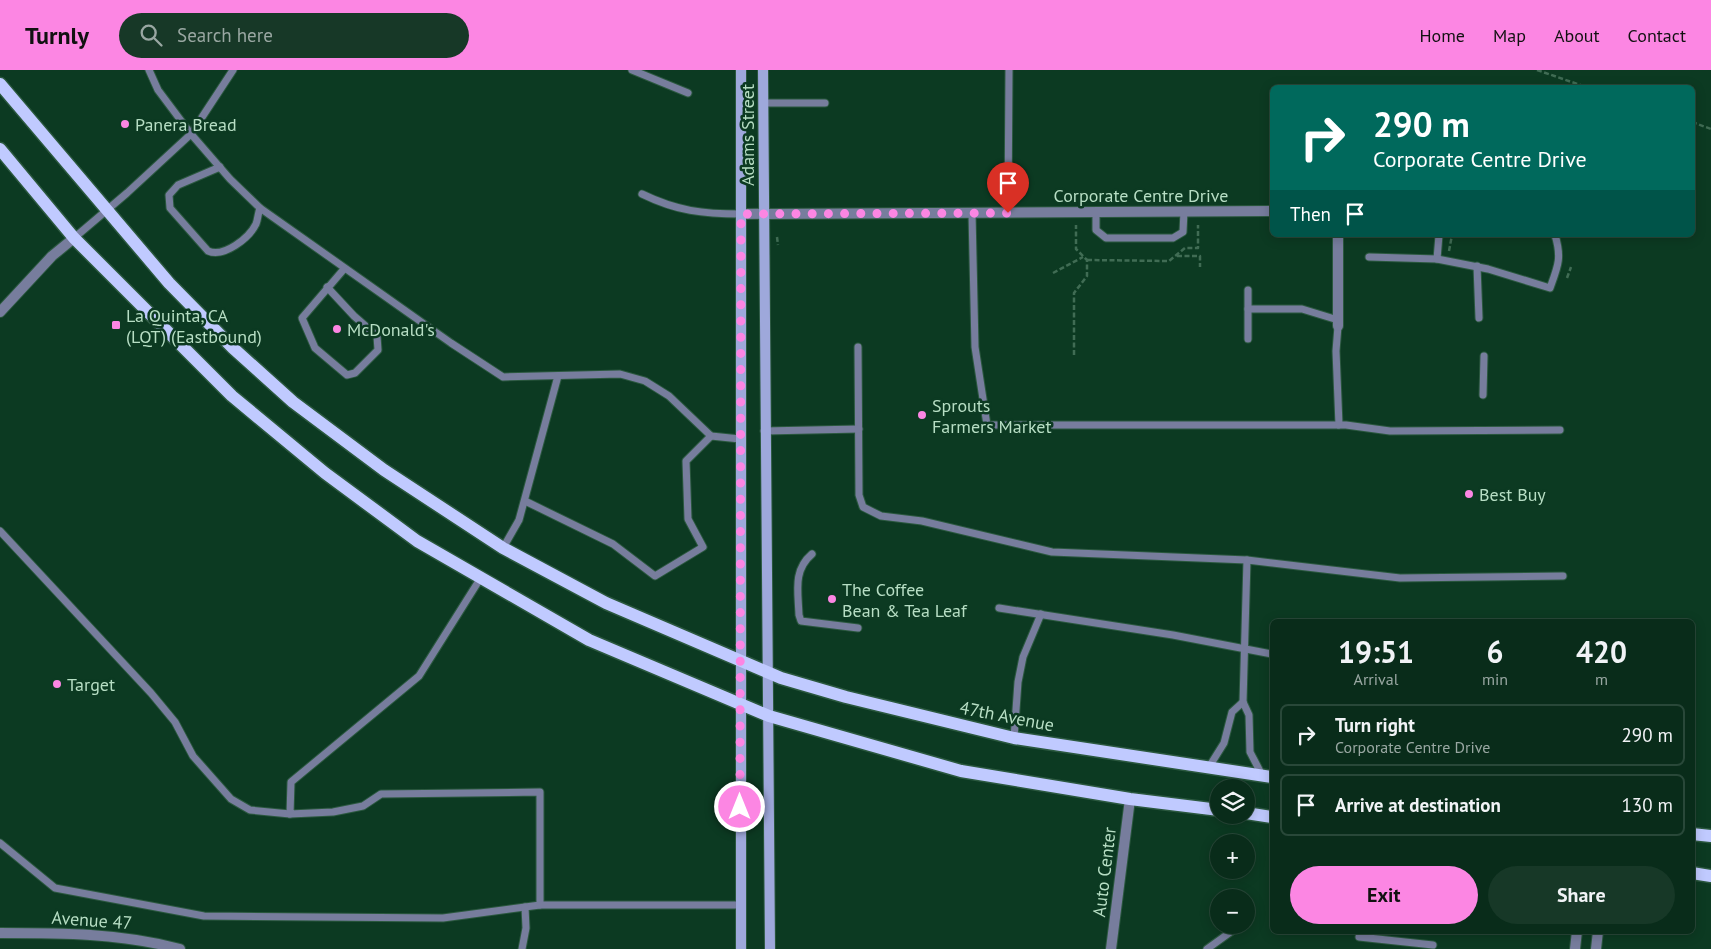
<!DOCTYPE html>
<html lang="en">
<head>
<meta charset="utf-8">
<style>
  :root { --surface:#092c1a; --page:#173827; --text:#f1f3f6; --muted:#99a7a2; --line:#294839; --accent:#fc86e3 }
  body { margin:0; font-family:"PT Sans",sans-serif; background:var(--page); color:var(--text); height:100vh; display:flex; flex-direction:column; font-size:19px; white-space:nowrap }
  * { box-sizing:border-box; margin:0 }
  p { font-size:16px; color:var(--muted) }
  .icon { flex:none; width:28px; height:28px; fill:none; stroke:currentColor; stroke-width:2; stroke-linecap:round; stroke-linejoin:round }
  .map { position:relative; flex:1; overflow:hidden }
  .panel { position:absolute; left:1270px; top:549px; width:425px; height:315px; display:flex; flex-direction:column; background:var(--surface); border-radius:8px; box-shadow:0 2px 12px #0003,0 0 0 1px var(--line) }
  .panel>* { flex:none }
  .hud { position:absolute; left:1270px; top:15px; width:425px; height:152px; border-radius:8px; box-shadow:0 2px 12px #0003,0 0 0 1px var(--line); background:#00695c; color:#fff; overflow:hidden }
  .controls { position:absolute; left:1210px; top:709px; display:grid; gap:10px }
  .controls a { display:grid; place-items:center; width:45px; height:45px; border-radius:50%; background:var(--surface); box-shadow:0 2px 12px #0003,0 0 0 1px var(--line); font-size:25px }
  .pin { position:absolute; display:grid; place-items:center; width:42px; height:42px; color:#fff; margin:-51px -21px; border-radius:50% 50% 50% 0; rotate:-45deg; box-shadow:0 0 5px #0007 }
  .pin .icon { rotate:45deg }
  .me { position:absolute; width:55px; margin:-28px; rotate:0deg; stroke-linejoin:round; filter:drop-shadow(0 0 4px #0008) }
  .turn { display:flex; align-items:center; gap:18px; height:105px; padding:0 20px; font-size:22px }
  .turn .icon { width:65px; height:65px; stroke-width:2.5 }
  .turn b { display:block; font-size:35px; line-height:42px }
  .then { display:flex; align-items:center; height:48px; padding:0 20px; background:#0003; gap:10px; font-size:19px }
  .eta { display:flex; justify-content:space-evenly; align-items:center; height:85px; text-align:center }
  .eta b { font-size:30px; font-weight:700; line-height:35px }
  .action { display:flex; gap:10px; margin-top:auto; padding:10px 20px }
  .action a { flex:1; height:58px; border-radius:30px; background:var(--accent); color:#111; font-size:20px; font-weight:700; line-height:58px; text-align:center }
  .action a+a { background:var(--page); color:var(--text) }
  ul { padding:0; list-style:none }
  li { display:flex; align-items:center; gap:15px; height:62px; margin:0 10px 8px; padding:0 10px; border:2px solid var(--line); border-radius:8px }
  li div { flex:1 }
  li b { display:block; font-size:19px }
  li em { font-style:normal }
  header { display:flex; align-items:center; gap:30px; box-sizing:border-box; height:70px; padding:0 25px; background:var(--accent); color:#111 }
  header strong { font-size:24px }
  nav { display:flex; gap:28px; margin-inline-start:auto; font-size:18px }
  .search { width:350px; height:45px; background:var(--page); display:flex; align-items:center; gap:12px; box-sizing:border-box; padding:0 18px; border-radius:28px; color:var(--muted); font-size:19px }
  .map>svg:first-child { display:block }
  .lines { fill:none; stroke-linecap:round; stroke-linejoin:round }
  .lane-casing { stroke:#2b583f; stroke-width:9 }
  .street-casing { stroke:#2b583f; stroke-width:12 }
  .secondary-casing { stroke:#2b583f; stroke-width:12 }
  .primary-casing { stroke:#2b583f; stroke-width:15 }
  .path { stroke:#406c54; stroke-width:2.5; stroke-dasharray:5 2.5; stroke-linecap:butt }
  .lane { stroke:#777d9d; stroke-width:7 }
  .street { stroke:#777d9d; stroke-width:10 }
  .secondary { stroke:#9ea8db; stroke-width:10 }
  .primary { stroke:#c0caff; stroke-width:12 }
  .route { stroke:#fc86e3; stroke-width:9; stroke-dasharray:0 16.2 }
  .poi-dot { fill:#fc86e3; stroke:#0c3a22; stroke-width:2 }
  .labels { text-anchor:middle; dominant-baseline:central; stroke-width:5; stroke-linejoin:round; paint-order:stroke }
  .poi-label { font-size:18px; fill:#b7dec4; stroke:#0c3a22; text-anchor:start }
  .street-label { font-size:18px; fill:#b7dec4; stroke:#0c3a22 }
</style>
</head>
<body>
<header>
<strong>Turnly</strong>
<div class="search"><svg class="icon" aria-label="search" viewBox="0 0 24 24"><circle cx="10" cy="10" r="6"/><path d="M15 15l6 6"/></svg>Search here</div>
<nav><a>Home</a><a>Map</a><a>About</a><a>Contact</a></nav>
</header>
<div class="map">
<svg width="1711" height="879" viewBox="0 0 1711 879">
  <rect width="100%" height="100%" fill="#0c3a22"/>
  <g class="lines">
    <g class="lane-casing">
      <g id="lane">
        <path d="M 149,0 L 158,20 L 191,64 L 230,109 L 260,138 L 451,273 L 503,307 L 620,304 L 645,311 L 669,326 L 711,366 L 740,369"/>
        <path d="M 632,0 L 688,23"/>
        <path d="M 763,33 L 825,33"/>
        <path d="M 220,97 L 178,115 L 169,125 L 170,138 L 208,181 C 224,188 249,168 256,154 C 258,149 258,143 260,138"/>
        <path d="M 642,124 C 677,141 703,144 741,144"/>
        <path d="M 1096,142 L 1096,160 L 1106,168 L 1173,168 L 1183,162 L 1184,141"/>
        <path d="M 972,143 L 975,277 L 987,355 L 1346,355 L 1390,361 L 1560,360"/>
        <path d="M 1008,143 L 1009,0"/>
        <path d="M 74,168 L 127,123 L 191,64 L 233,0"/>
        <path d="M 1369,187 L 1437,189 L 1439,165"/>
        <path d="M 1437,189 L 1488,199 L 1550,218 C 1558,196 1562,188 1555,165"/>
        <path d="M 1477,196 L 1479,248"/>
        <path d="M 327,217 L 354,246 L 377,266 L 378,280 L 355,303 L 347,305 L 315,278 L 302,248 L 344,199"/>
        <path d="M 1248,220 L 1248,269"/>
        <path d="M 1248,239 L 1302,239 L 1338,250"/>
        <path d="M 1338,256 L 1336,281 L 1339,355"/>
        <path d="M 858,277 L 859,425 L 863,437 L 881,446 L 922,451 L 1052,482 L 1247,490 L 1400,508 L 1563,506"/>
        <path d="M 1483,325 L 1484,286"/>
        <path d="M 764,361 L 859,359"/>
        <path d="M 525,431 L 613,474 L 655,506 L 703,477 L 688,449 L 686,391 L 711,366"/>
        <path d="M 0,461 L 151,623 L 175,652 L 193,686 L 231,729 L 250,740 L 290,744"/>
        <path d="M 503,478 L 519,450 L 558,306"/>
        <path d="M 812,484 C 793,500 798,521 799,545 L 801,551 L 858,558"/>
        <path d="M 1247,490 L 1243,632 L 1249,645 L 1250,682 L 1262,705"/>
        <path d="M 999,538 L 1173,565 L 1272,584"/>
        <path d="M 1014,668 L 1018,612 L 1023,587 L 1041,544"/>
        <path d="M 1209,697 L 1224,673 L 1232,642 L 1243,632"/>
        <path d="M 0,773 L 55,818 L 204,846 L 443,848 L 540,835 L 540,722 L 381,724 L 363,736 L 333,742 L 290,744 L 291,712 L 419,606 L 480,509"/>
        <path d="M 540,835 L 741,835"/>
        <path d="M 1359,867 L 1433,875"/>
        <path d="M 522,879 L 526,858 L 525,837"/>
        <path d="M 1207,879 L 1232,861"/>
      </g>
    </g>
    <g class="street-casing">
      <g id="street">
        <path d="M 741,144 L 1272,141"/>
        <path d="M 1338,165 L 1338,256"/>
        <path d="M 0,242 L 52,186 L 74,168"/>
        <path d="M 0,863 C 61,863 120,863 180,879"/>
        <path d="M 1111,879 L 1130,729"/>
        <path d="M 1575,879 L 1577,861"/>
        <path d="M 1596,879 L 1598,861"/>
      </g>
    </g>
    <g class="secondary-casing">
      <g id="secondary">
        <path d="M 763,0 L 770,879"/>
        <path d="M 741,879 L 741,0"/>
      </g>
    </g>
    <g class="primary-casing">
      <g id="primary">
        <path d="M 0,14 L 169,213 L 233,278 L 293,332 L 384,400 L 503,478 L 606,533 L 781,608 L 846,627 L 1014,668 L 1272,707"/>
        <path d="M 0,79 L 74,168 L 232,326 L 325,403 L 417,471 L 589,570 L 769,646 L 961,701 L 1130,729 L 1219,740"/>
        <path d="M 1246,743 L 1272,747"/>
        <path d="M 1692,764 L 1711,766"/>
        <path d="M 1692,803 L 1711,806"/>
      </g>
    </g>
    <g class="path">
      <path d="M 1537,0 L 1589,18"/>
      <path d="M 1692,52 L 1711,59"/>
      <path d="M 777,167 L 778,175"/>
      <path d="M 1449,181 L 1452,165"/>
      <path d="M 1177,186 L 1200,186 L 1200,197"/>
      <path d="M 1087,190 L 1169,191 L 1185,178 L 1198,178 L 1198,155"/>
      <path d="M 1053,203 L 1083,187"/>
      <path d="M 1567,208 L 1571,197"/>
      <path d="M 1074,285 L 1074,223 L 1087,206 L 1087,190 L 1076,179 L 1076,155"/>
    </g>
    <use href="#lane" class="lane"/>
    <use href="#street" class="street"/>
    <use href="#secondary" class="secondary"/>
    <use href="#primary" class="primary"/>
  </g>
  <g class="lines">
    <path class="route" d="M 740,737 L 741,144 L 1008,143"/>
  </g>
  <g class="poi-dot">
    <circle cx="125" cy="54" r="5"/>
    <rect x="111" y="250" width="10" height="10" rx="2.5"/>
    <circle cx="337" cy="259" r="5"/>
    <circle cx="922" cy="345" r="5"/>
    <circle cx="1469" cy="424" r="5"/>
    <circle cx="832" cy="529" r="5"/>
    <circle cx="57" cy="614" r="5"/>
  </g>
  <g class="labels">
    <g class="poi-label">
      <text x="135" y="54">Panera Bread</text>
      <text x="126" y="245">La Quinta, CA<tspan x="126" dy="21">(LQT) (Eastbound)</tspan></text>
      <text x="347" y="259">McDonald's</text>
      <text x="932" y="335">Sprouts<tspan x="932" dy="21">Farmers Market</tspan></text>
      <text x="1479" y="424">Best Buy</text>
      <text x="842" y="519">The Coffee<tspan x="842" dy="21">Bean &amp; Tea Leaf</tspan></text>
      <text x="67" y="614">Target</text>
    </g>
    <g class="street-label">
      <text transform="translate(747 65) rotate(-90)">Adams Street</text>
      <text x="1141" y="125">Corporate Centre Drive</text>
      <text transform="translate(1007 646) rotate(11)">47th Avenue</text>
      <text transform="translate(1104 802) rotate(-83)">Auto Center</text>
      <text transform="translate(92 850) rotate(4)">Avenue 47</text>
    </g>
  </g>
</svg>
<div class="controls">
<a><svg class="icon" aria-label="layers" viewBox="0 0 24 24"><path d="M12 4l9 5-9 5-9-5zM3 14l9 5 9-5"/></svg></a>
<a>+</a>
<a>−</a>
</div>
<div class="pin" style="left:1008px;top:143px;background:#d93025"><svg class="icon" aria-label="arrive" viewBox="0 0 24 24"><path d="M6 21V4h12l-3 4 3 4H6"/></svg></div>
<svg class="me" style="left:740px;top:737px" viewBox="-20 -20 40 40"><circle r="17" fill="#fc86e3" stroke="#fff" stroke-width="3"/><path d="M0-11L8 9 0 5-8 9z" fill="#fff"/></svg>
<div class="hud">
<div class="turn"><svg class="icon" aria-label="right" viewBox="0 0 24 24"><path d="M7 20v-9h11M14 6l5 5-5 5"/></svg><div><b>290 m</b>Corporate Centre Drive</div></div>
<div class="then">Then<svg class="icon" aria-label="arrive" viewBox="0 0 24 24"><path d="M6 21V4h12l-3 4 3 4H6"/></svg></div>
</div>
<section class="panel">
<div class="eta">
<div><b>19:51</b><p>Arrival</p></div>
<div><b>6</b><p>min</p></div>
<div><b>420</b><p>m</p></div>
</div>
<ul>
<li><svg class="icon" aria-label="right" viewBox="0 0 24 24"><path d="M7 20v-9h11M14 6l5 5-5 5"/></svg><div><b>Turn right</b><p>Corporate Centre Drive</p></div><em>290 m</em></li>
<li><svg class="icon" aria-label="arrive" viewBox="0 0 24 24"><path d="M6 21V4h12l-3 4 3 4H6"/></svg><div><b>Arrive at destination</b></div><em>130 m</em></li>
</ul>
<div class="action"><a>Exit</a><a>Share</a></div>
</section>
</div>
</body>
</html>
